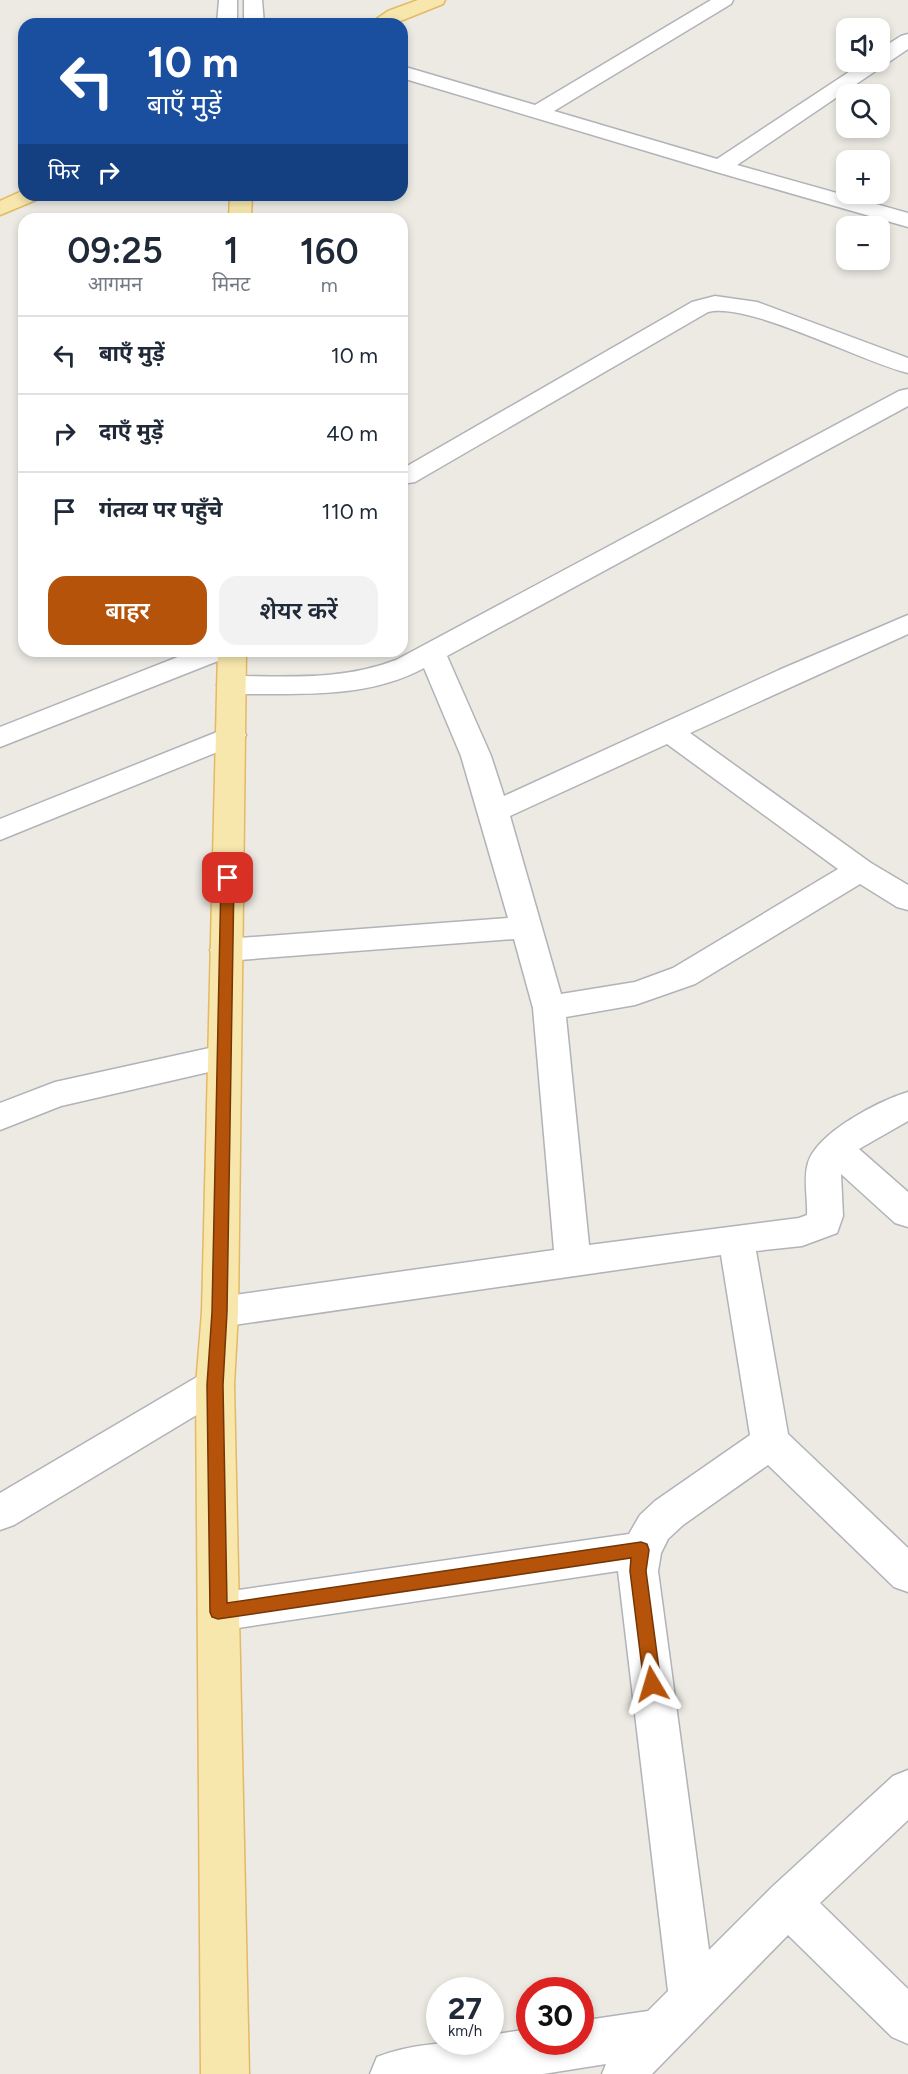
<!DOCTYPE html>
<html lang="hi">
<head>
<meta charset="utf-8">
<style>
  :root { --surface:#fff; --page:#f2f2f3; --text:#1f2937; --muted:#747a83; --line:#e0e1e3; --accent:#b45309 }
  body { margin:0; font-family:Figtree,"Noto Sans Devanagari",sans-serif; background:var(--page); color:var(--text); height:100vh; display:flex; flex-direction:column; font-size:22px; white-space:nowrap }
  * { box-sizing:border-box; margin:0 }
  p { font-size:20px; color:var(--muted) }
  .icon { flex:none; width:33px; height:33px; fill:none; stroke:currentColor; stroke-width:2; stroke-linecap:round; stroke-linejoin:round }
  .map { position:relative; flex:1; overflow:hidden }
  .drawer { position:absolute; left:18px; top:213px; width:390px; height:444px; display:flex; flex-direction:column; background:var(--surface); border-radius:18px; box-shadow:0 3px 9px #0003 }
  .drawer>* { flex:none }
  .guide { position:absolute; left:18px; top:18px; width:390px; height:183px; border-radius:18px; box-shadow:0 3px 9px #0003; background:#1a4fa0; color:#fff; overflow:hidden }
  .tools { position:absolute; left:836px; top:18px; display:grid; gap:12px }
  .tools a { display:grid; place-items:center; width:54px; height:54px; border-radius:12px; background:var(--surface); box-shadow:0 3px 9px #0003; font-size:30px }
  .speed { position:absolute; left:426px; top:1977px; display:flex; gap:12px; font-size:30px; font-weight:700; text-align:center }
  .speed>* { display:grid; place-content:center; width:78px; height:78px; border-radius:50%; background:var(--surface); box-shadow:0 3px 9px #0003; line-height:1 }
  .speed small { font-size:15px; font-weight:400 }
  .speed .limit { border:9px solid #d22; background:#fff; color:#111 }
  .pin { position:absolute; display:grid; place-items:center; width:51px; height:51px; color:#fff; margin:-26px; border-radius:12px; box-shadow:0 3px 9px #0006 }
  .me { position:absolute; width:66px; margin:-33px; rotate:353deg; stroke-linejoin:round; filter:drop-shadow(0 0 4px #0008) }
  .turn { display:flex; align-items:center; gap:21px; height:126px; padding:0 30px; font-size:27px }
  .turn .icon { width:78px; height:78px; stroke-width:2.5 }
  .turn b { display:block; font-size:42px; line-height:51px }
  .then { display:flex; align-items:center; height:57px; padding:0 30px; background:#0003; gap:12px; font-size:22px }
  .eta { display:flex; justify-content:space-evenly; align-items:center; height:102px; text-align:center }
  .eta b { font-size:36px; font-weight:600; line-height:42px }
  .action { display:flex; gap:12px; margin-top:auto; padding:12px 30px }
  .action a { flex:1; height:69px; border-radius:18px; background:var(--accent); color:#fff; font-size:24px; font-weight:600; line-height:69px; text-align:center }
  .action a+a { background:var(--page); color:var(--text) }
  ul { padding:0; list-style:none }
  li { display:flex; align-items:center; gap:18px; height:78px; padding:0 30px; border-top:2px solid var(--line) }
  li div { flex:1 }
  li b { display:block; font-size:22px }
  li em { font-style:normal }
  .map>svg:first-child { display:block }
  .lines { fill:none; stroke-linecap:round; stroke-linejoin:round }
  .minor-casing { stroke:#b0b3b7; stroke-width:3 }
  .major-casing { stroke:#e4b964; stroke-width:3 }
  .minor { fill:#fff; fill-rule:evenodd }
  .major { fill:#f7e7ad; fill-rule:evenodd }
  .route { fill:#b45309; stroke:#753606; stroke-width:1.5 }
</style>
</head>
<body>
<div class="map">
<svg width="908" height="2074" viewBox="0 0 908 2074">
  <rect width="100%" height="100%" fill="#eceae3"/>
  <g class="lines">
    <g class="minor-casing">
      <g id="minor">
        <path d="M 219,0 L 237,0 L 237,24 L 217,24 Z"/>
        <path d="M 244,0 L 262,0 L 264,24 L 244,24 Z"/>
        <path d="M 711,0 L 733,0 L 731,4 L 554,111 L 717,159 L 864,62 L 879,62 L 879,50 L 901,36 L 908,34 L 908,49 L 737,165 L 908,213 L 908,227 L 713,171 L 402,78 L 402,66 L 535,105 Z"/>
        <path d="M 715,296 L 757,302 L 908,358 L 908,373 C 862,362 747,301 708,312 L 415,482 L 402,484 L 402,469 L 692,302 Z"/>
        <path d="M 908,389 L 908,406 L 447,656 L 491,756 L 504,796 L 779,670 L 908,615 L 908,634 L 690,733 L 871,863 L 908,885 L 908,910 L 897,907 L 860,884 L 695,984 L 635,1005 L 566,1017 L 589,1245 L 799,1218 L 807,1215 C 808,1199 803,1179 808,1163 C 817,1133 878,1101 908,1092 L 908,1121 L 859,1149 L 908,1192 L 908,1227 L 895,1223 L 841,1174 L 843,1216 L 837,1233 L 802,1246 L 756,1251 L 788,1434 L 908,1548 L 908,1592 L 894,1587 L 768,1465 L 683,1525 L 668,1539 L 661,1553 L 658,1571 L 709,1950 L 772,1887 L 893,1776 L 908,1770 L 908,1820 L 820,1903 L 908,1989 L 908,2044 L 892,2037 L 788,1935 L 652,2074 L 602,2074 L 606,2064 L 543,2074 L 370,2074 L 377,2057 C 413,2043 452,2042 490,2042 L 490,2035 L 530,2029 L 530,2042 L 580,2042 L 580,2021 L 648,2011 L 668,1991 L 618,1571 L 218,1631 L 204,1625 L 198,1612 L 204,1599 L 218,1593 L 629,1534 L 640,1515 L 655,1501 L 750,1435 L 721,1255 L 220,1327 L 207,1323 L 202,1312 L 207,1301 L 220,1297 L 554,1250 L 533,1008 L 514,939 L 226,961 L 215,958 L 210,950 L 215,942 L 226,939 L 508,918 L 461,756 L 424,668 C 365,700 296,693 231,694 L 221,691 L 217,685 L 221,679 L 231,676 C 288,676 342,681 396,660 L 899,391 ZM 667,744 L 838,869 L 673,968 L 635,982 L 561,994 L 510,816 Z"/>
        <path d="M 193,651 L 232,651 L 228,657 L 0,747 L 0,727 Z"/>
        <path d="M 232,726 L 242,728 L 246,735 L 242,742 L 0,840 L 0,819 Z"/>
        <path d="M 223,1045 L 235,1048 L 240,1057 L 235,1066 L 61,1106 L 0,1130 L 0,1103 L 55,1082 Z"/>
        <path d="M 215,1369 L 228,1374 L 234,1385 L 228,1396 L 14,1525 L 0,1530 L 0,1493 L 202,1374 Z"/>
      </g>
    </g>
    <g class="major-casing">
      <g id="major">
        <path d="M 418,0 L 445,0 L 443,4 L 393,24 L 369,24 L 388,11 Z"/>
        <path d="M 24,190 L 24,195 L 39,195 L 36,200 L 0,215 L 0,201 Z"/>
        <path d="M 230,195 L 252,195 L 251,219 L 229,219 Z"/>
        <path d="M 218,651 L 246,651 L 238,1312 L 234,1385 L 249,2074 L 201,2074 L 196,1385 L 202,1312 Z"/>
      </g>
    </g>
    <use href="#minor" class="minor"/>
    <use href="#major" class="major"/>
  </g>
  <path class="route" d="M 228,874 L 234,878 L 227,1312 L 223,1385 L 227,1603 L 641,1542 L 647,1544 L 649,1550 L 646,1571 L 661,1684 L 659,1690 L 652,1692 L 646,1690 L 644,1684 L 630,1571 L 631,1558 L 218,1619 L 212,1617 L 210,1612 L 207,1385 L 212,1312 L 221,878 Z"/>
</svg>
<div class="tools">
<a><svg class="icon" aria-label="sound" viewBox="0 0 24 24"><path d="M4 9h4l5-4v14l-5-4H4zM17 9q2 3 0 6"/></svg></a>
<a><svg class="icon" aria-label="search" viewBox="0 0 24 24"><circle cx="10" cy="10" r="6"/><path d="M15 15l6 6"/></svg></a>
<a>+</a>
<a>−</a>
</div>
<div class="speed"><div>27<small>km/h</small></div><div class="limit">30</div></div>
<div class="pin" style="left:228px;top:878px;background:#d93025"><svg class="icon" aria-label="arrive" viewBox="0 0 24 24"><path d="M6 21V4h12l-3 4 3 4H6"/></svg></div>
<svg class="me" style="left:652px;top:1684px" viewBox="-20 -20 40 40"><path d="M0-17L14 15 0 8-14 15z" fill="#b45309" stroke="#fff" stroke-width="4"/></svg>
<div class="guide">
<div class="turn"><svg class="icon" aria-label="left" viewBox="0 0 24 24"><path d="M17 20v-9H6M10 6l-5 5 5 5"/></svg><div><b>10 m</b>बाएँ मुड़ें</div></div>
<div class="then">फिर<svg class="icon" aria-label="right" viewBox="0 0 24 24"><path d="M7 20v-9h11M14 6l5 5-5 5"/></svg></div>
</div>
<section class="drawer">
<div class="eta">
<div><b>09:25</b><p>आगमन</p></div>
<div><b>1</b><p>मिनट</p></div>
<div><b>160</b><p>m</p></div>
</div>
<ul>
<li><svg class="icon" aria-label="left" viewBox="0 0 24 24"><path d="M17 20v-9H6M10 6l-5 5 5 5"/></svg><div><b>बाएँ मुड़ें</b></div><em>10 m</em></li>
<li><svg class="icon" aria-label="right" viewBox="0 0 24 24"><path d="M7 20v-9h11M14 6l5 5-5 5"/></svg><div><b>दाएँ मुड़ें</b></div><em>40 m</em></li>
<li><svg class="icon" aria-label="arrive" viewBox="0 0 24 24"><path d="M6 21V4h12l-3 4 3 4H6"/></svg><div><b>गंतव्य पर पहुँचे</b></div><em>110 m</em></li>
</ul>
<div class="action"><a>बाहर</a><a>शेयर करें</a></div>
</section>
</div>
</body>
</html>
